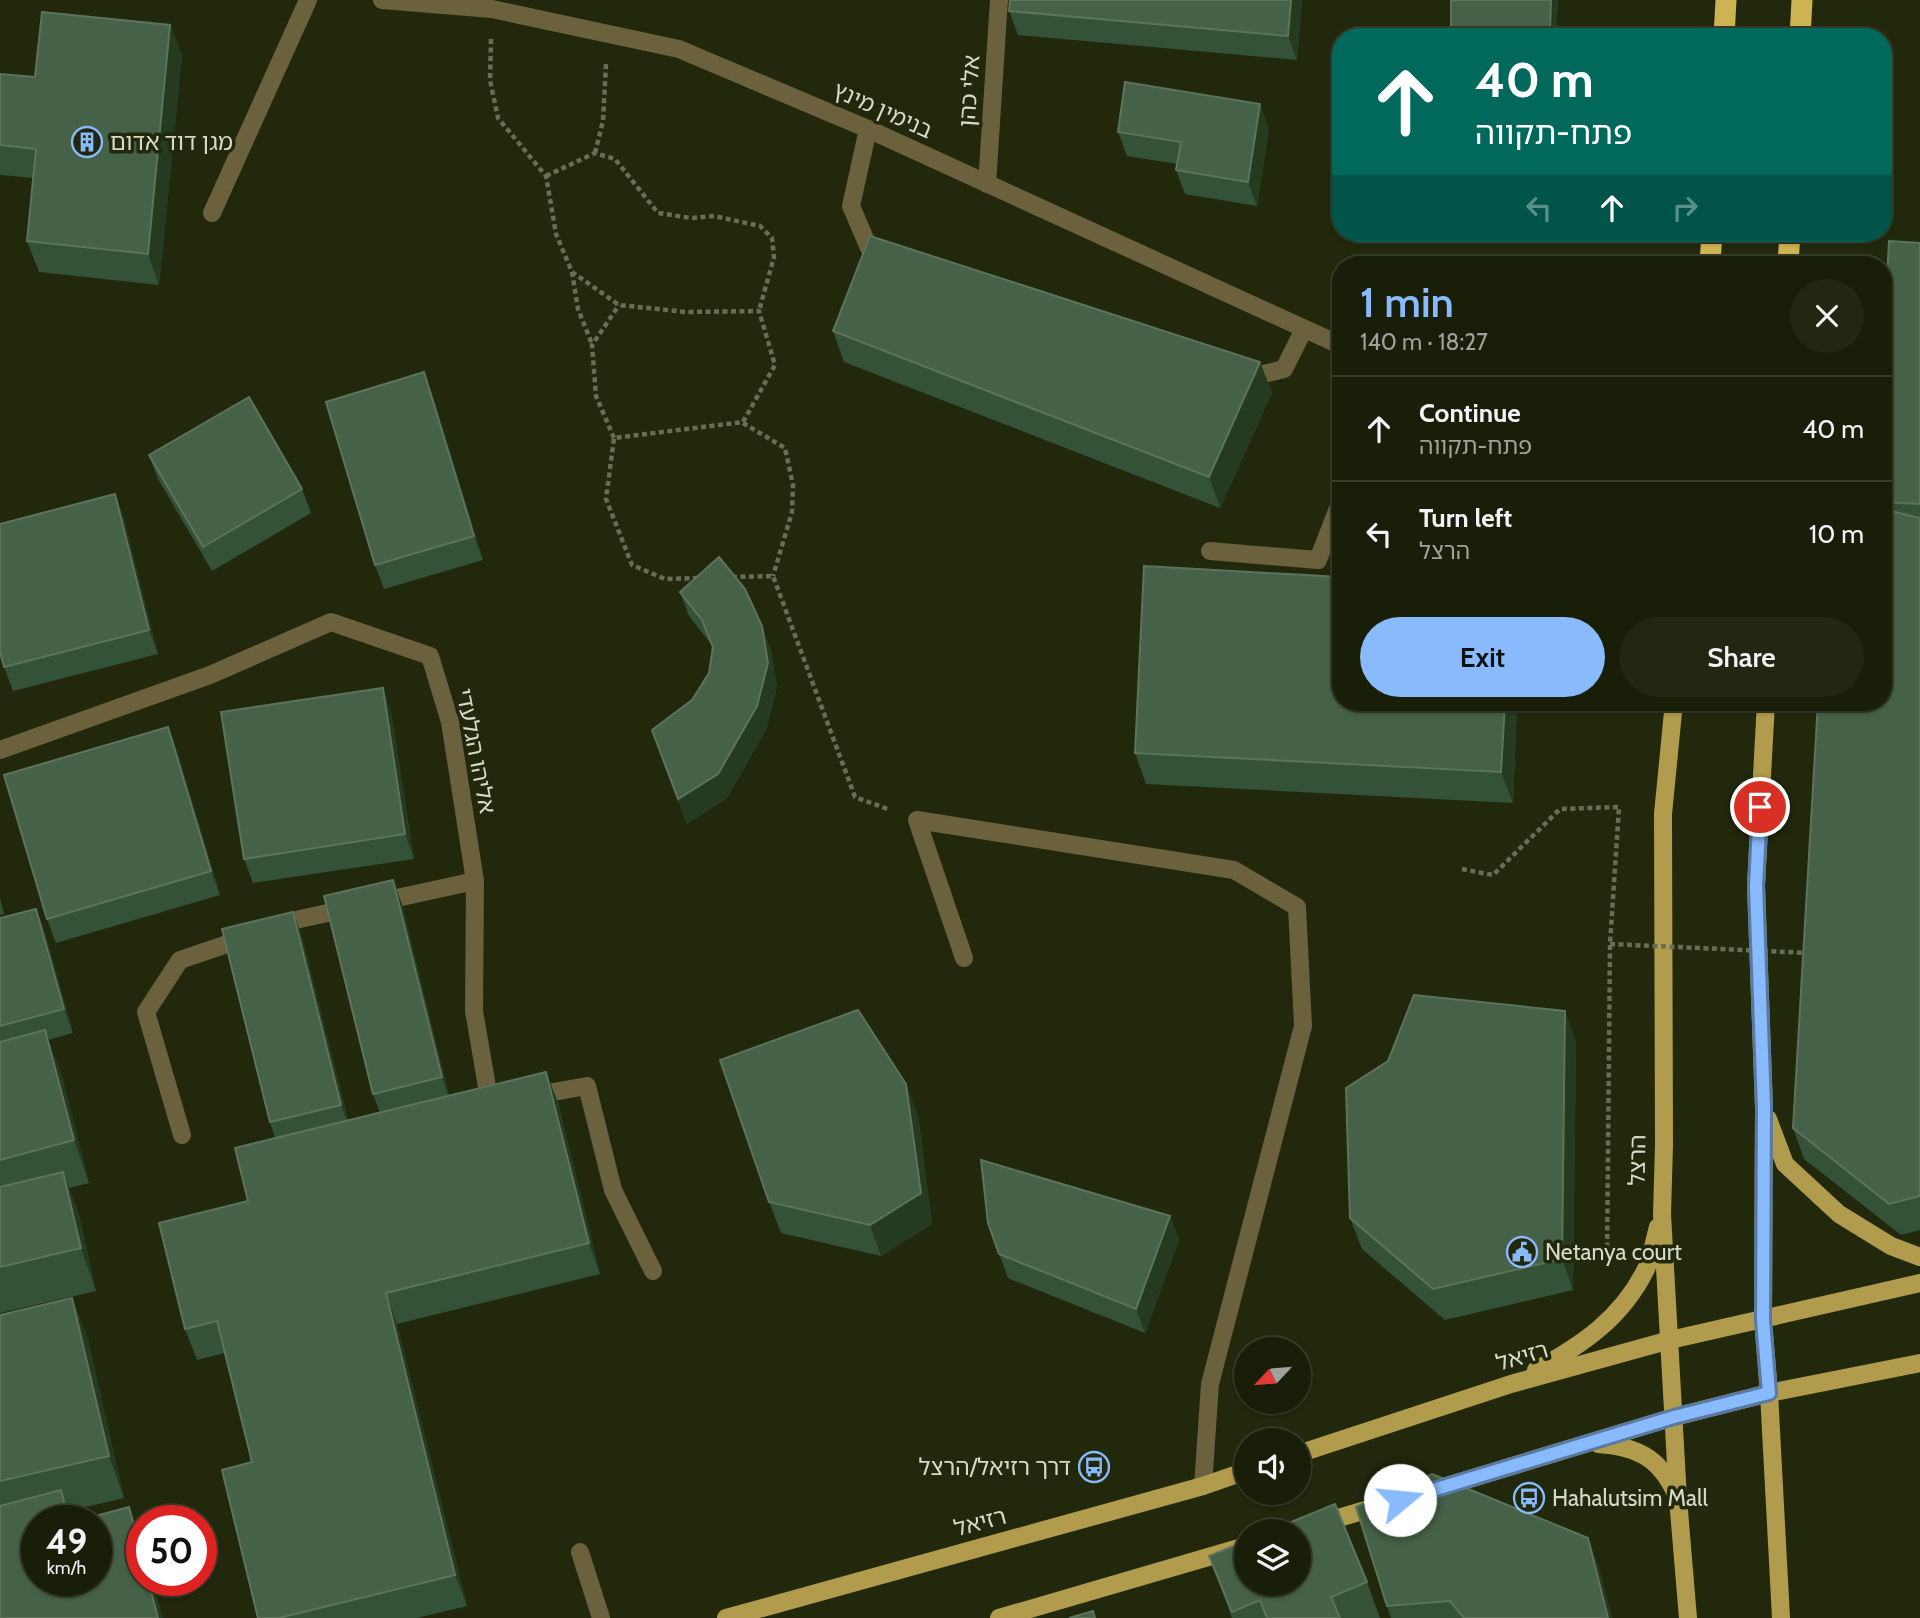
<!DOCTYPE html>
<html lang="en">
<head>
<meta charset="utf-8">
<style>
  :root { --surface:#191e09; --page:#222712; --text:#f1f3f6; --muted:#9fa29c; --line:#373c2a; --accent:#88bafc }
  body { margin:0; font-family:Cabin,"Noto Sans Hebrew",sans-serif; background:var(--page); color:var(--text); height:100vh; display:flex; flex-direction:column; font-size:26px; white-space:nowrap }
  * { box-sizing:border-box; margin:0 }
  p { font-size:23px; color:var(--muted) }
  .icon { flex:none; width:38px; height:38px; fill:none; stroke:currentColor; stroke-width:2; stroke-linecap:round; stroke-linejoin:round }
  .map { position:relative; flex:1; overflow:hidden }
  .details { position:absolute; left:1332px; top:256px; width:560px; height:455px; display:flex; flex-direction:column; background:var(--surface); border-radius:28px; box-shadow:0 2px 5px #0004,0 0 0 2px var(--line) }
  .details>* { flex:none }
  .banner { position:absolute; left:1332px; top:28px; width:560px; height:214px; border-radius:28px; box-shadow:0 2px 5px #0004,0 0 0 2px var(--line); background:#00695c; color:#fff; overflow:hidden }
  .needle { width:46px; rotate:244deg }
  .buttons { position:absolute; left:1234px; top:1337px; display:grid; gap:14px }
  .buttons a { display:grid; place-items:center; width:77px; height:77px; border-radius:50%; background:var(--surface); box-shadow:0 2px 5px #0004,0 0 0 2px var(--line); font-size:35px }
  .speed { position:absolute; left:21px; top:1505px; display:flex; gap:14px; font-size:35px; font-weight:700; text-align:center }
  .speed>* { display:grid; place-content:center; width:91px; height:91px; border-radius:50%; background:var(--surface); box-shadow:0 2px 5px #0004,0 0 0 2px var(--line); line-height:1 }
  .speed small { font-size:18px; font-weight:400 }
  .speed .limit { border:10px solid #d22; background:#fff; color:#111 }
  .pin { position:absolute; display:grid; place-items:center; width:60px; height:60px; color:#fff; margin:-30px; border:4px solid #fff; border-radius:50%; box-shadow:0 2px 7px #0007 }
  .me { position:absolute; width:77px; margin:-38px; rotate:73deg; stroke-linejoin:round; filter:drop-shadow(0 0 5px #0008) }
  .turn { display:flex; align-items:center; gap:24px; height:147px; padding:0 28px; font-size:32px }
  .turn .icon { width:91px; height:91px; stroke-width:2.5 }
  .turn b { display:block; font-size:49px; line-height:60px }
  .lanes { display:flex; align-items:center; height:66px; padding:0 28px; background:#0003; justify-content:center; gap:35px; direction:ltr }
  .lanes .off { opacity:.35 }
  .round { display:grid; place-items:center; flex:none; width:74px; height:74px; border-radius:37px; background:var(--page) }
  .overview { display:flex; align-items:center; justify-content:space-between; height:119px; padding:0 28px }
  h1 { font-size:42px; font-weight:600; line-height:52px; color:var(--accent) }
  .cta { display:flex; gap:14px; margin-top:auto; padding:14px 28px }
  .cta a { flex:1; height:80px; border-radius:42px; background:var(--accent); color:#111; font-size:28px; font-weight:600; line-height:80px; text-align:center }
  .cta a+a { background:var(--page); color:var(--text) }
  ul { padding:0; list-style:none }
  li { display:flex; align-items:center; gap:21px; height:105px; padding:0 28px; border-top:2px solid var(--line) }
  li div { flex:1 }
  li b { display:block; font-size:26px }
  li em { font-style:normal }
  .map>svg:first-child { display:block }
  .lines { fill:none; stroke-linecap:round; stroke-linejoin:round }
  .path { stroke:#686e56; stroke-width:4.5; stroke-dasharray:5 3.5; stroke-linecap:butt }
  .minor { stroke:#6b613d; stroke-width:18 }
  .major { stroke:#b19c4d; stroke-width:18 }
  .highway { stroke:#cdb352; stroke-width:21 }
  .path-bridge { stroke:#686e56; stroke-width:4.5; stroke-dasharray:5 3.5; stroke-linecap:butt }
  .wall { fill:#335237 }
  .shaded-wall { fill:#253b1f }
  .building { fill:#456147; stroke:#5b745b; stroke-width:2 }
  .route-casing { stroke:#5879a4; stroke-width:18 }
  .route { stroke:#88bafc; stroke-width:12 }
  .labels { text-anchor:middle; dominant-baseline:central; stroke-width:7; stroke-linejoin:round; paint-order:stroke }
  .street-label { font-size:23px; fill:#d5dac9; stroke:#21280c }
  .poi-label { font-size:23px; fill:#d5dac9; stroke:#21280c; text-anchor:start }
</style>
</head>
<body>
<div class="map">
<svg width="1920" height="1618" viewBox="0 0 1920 1618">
  <rect width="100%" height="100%" fill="#21280c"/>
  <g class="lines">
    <g class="path">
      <path d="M 491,39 L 490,80 L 498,118 L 546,176 L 556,234 L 572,272 L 619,305 L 686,312 L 759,311 L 775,365 L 743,422 L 614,438 L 606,499 L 632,565 L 665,579 L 699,578"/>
      <path d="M 595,153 L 603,121 L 606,64"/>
      <path d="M 546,176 L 595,153 L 615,159 L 658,213 L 691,218 L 714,216 L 760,226 L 772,238 L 774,257 L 759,311"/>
      <path d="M 572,272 L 578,309 L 592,344"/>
      <path d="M 743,423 L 785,448 L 793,485 L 792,512 L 773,576"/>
      <path d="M 614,438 L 596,396 L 592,345 L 619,305"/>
      <path d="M 732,577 L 773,576 L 855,797 L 890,810"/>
      <path d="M 1462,869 L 1493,875 L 1560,809 L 1619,807 L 1610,944 L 1607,1258 L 1616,1262"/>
    </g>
    <g class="minor">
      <path d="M 382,0 L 492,9 L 679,49 L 868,129 L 1340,345"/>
      <path d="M 868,129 L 851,206 L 869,248 L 884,254"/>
      <path d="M 987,184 L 999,0"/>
      <path d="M 212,213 L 308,0"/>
      <path d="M 1242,375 L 1251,377 L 1284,369 L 1304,329"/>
      <path d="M 1210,551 L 1318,560 L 1340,503"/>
      <path d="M 0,750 L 210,675 L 331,622 L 430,656 L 450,722 L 475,881 L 474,1011 L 490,1104 L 496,1103"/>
      <path d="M 274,928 L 300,919 L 475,881"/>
      <path d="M 964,958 L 917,820 L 1234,870 L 1297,907 L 1303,1026 L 1210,1384 L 1203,1486"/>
      <path d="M 531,1096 L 587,1086 L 613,1190 L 653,1271"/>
      <path d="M 182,1135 L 146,1012 L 180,960 L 248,937"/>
      <path d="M 580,1552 L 601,1618"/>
    </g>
    <g class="major">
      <path d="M 1674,702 L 1663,814 L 1664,1145 L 1662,1214 L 1678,1499 L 1688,1618"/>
      <path d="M 1766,702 L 1756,886 L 1764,1108 L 1763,1320 L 1769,1393 L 1781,1618"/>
      <path d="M 1768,1119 L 1785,1164 L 1839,1214 L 1891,1246 L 1920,1257"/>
      <path d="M 1536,1370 C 1582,1345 1622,1318 1646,1269 C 1652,1256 1654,1241 1658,1227"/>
      <path d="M 1598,1444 C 1635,1446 1659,1457 1675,1492"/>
      <path d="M 1298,1454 L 1511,1384 L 1670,1340 L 1920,1283"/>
      <path d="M 1433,1490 L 1674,1417 L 1769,1393 L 1920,1363"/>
      <path d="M 1295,1531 L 1379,1506"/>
      <path d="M 726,1618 L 1203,1486 L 1246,1471"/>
      <path d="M 999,1618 L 1246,1546"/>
    </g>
    <g class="highway">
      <path d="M 1724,37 L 1726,0"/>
      <path d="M 1800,37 L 1802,0"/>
      <path d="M 1710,264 L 1712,233"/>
      <path d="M 1788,264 L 1790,233"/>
    </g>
    <path class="path-bridge" d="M 1610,944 L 1809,953"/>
  </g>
  <g class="wall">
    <path d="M 1302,0 L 1297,60 L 1018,35 L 1009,11 Z"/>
    <path d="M 1451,0 L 1558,0 L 1556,37 L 1454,37 L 1451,27 Z"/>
    <path d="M 170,25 L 182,56 L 159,285 L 39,272 L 27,241 L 34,178 L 0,175 L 0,74 L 35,77 Z"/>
    <path d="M 1269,128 L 1257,206 L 1185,194 L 1176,170 L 1177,164 L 1127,156 L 1118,132 Z"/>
    <path d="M 1920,243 L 1920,1230 L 1901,1235 L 1804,1159 L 1793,1128 L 1883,702 L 1883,502 Z"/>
    <path d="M 833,331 L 1260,362 L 1272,393 L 1220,508 L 844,362 Z"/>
    <path d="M 424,372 L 433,396 L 483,560 L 384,589 L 375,565 Z"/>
    <path d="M 149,455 L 302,489 L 311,513 L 212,571 L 158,479 Z"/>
    <path d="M 115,494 L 124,519 L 158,654 L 13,691 L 4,667 Z"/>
    <path d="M 680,592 L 771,650 L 777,687 L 766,730 L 727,798 L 687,824 L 652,730 L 692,700 L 709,673 L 712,648 L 711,644 L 689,616 Z"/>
    <path d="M 1340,702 L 1517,702 L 1513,803 L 1146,784 L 1135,753 Z"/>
    <path d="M 391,712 L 414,859 L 253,883 L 244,859 Z"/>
    <path d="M 168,727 L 177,751 L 220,895 L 56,943 L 47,919 Z"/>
    <path d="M 0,898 L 4,914 L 0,915 Z"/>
    <path d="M 402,904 L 449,1096 L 546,1072 L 558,1103 L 600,1274 L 397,1324 L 467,1606 L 417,1618 L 258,1618 L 252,1462 L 225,1353 L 197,1360 L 185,1329 L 248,1201 L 275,1138 L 270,1122 L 293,912 L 302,936 L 348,1120 L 380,1113 L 373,1094 Z"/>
    <path d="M 36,909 L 45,933 L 73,1033 L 48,1040 L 61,1073 L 89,1183 L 69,1188 L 79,1215 L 96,1291 L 0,1313 L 0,918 Z"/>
    <path d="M 1565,1011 L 1576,1042 L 1573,1290 L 1445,1320 L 1362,1249 L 1350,1218 Z"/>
    <path d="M 918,1115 L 932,1224 L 881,1256 L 781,1233 L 769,1202 Z"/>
    <path d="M 1170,1216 L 1179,1240 L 1145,1333 L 1008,1278 L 988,1223 Z"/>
    <path d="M 72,1298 L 88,1340 L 124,1498 L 68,1511 L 72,1521 L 37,1521 L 0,1618 L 0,1315 Z"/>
    <path d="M 1588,1538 L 1599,1569 L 1612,1618 L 1391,1618 L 1387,1606 Z"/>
    <path d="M 1209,1556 L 1367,1582 L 1380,1618 L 1232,1618 Z"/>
  </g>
  <g class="shaded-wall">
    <path d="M 1291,0 L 1302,0 L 1297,60 L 1288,36 Z"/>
    <path d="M 1551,0 L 1558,0 L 1556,37 L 1553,37 L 1550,30 Z"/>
    <path d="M 170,25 L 182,56 L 159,285 L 148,254 Z"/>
    <path d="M 1260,104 L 1269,128 L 1257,206 L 1248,182 Z"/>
    <path d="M 1260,362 L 1272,393 L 1220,508 L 1209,477 Z"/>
    <path d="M 424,372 L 433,396 L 483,560 L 474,536 Z"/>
    <path d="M 115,494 L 124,519 L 158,654 L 149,630 Z"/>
    <path d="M 762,626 L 771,650 L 777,687 L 766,730 L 727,798 L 687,824 L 678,799 Z"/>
    <path d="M 383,688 L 391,712 L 414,859 L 405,834 Z"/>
    <path d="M 1505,702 L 1517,702 L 1513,803 L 1501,772 Z"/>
    <path d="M 168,727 L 177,751 L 220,895 L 211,871 Z"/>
    <path d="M 393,880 L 402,904 L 450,1102 L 442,1077 Z"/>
    <path d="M 36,909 L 45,933 L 73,1033 L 64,1009 Z"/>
    <path d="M 293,912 L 302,936 L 350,1129 L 341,1105 Z"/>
    <path d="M 1565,1011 L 1576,1042 L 1573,1290 L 1562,1259 Z"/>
    <path d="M 45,1030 L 61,1073 L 89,1183 L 74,1140 Z"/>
    <path d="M 546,1072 L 558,1103 L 600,1274 L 589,1243 Z"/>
    <path d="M 906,1084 L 918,1115 L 932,1224 L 881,1256 L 870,1225 Z"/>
    <path d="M 63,1172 L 79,1215 L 96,1291 L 81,1248 Z"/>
    <path d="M 1170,1216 L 1179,1240 L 1145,1333 L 1136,1309 Z"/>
    <path d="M 386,1293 L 397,1324 L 467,1606 L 455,1575 Z"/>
    <path d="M 72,1298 L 88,1340 L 124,1498 L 109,1456 Z"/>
    <path d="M 61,1490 L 72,1521 L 69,1521 Z"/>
    <path d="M 129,1507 L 142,1543 L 142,1555 Z"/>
    <path d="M 1588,1538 L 1599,1569 L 1612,1618 L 1608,1618 Z"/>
    <path d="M 148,1580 L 152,1580 L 163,1618 L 158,1618 Z"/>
  </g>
  <g class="building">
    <path d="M 1010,0 L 1291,0 L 1288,36 L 1009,11 Z"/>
    <path d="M 1451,0 L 1551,0 L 1550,30 L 1451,27 Z"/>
    <path d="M 42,12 L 170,25 L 148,254 L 27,241 L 36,149 L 0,145 L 0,74 L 35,77 Z"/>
    <path d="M 1125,82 L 1260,104 L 1248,182 L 1176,170 L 1181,142 L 1118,132 Z"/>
    <path d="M 870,236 L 1260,362 L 1209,477 L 833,331 Z"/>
    <path d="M 1889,241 L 1920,243 L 1920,504 L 1883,502 L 1883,353 Z"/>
    <path d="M 424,372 L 474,536 L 375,565 L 326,402 Z"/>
    <path d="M 249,397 L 302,489 L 203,547 L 149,455 Z"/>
    <path d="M 115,494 L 149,630 L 4,667 L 0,652 L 0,524 Z"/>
    <path d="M 1883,509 L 1920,518 L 1920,1196 L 1889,1204 L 1793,1128 L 1818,702 L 1883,702 Z"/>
    <path d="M 719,557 L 745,589 L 762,626 L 768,663 L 757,706 L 718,774 L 678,799 L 652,730 L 692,700 L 709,673 L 713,647 L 702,620 L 680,592 Z"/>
    <path d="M 1144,566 L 1340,577 L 1340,702 L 1505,702 L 1501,772 L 1135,753 Z"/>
    <path d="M 383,688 L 405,834 L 244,859 L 221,712 Z"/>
    <path d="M 168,727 L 211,871 L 47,919 L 4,775 Z"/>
    <path d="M 393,880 L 442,1077 L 373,1094 L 324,896 Z"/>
    <path d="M 36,909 L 64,1009 L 0,1026 L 0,918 Z"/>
    <path d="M 293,912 L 341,1105 L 270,1122 L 222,929 Z"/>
    <path d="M 1414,995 L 1565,1011 L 1562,1259 L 1433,1289 L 1350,1218 L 1346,1088 L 1388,1061 Z"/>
    <path d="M 858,1010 L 906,1084 L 921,1193 L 870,1225 L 769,1202 L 720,1060 Z"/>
    <path d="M 45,1030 L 74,1140 L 0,1160 L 0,1042 Z"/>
    <path d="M 546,1072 L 589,1243 L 386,1293 L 455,1575 L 279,1618 L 258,1618 L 222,1470 L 252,1462 L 217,1321 L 185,1329 L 159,1223 L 248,1201 L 235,1148 Z"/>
    <path d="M 981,1160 L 1170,1216 L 1136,1309 L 999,1254 L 988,1223 Z"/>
    <path d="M 63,1172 L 81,1248 L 0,1267 L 0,1187 Z"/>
    <path d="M 72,1298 L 109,1456 L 0,1481 L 0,1315 Z"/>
    <path d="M 1432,1474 L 1588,1538 L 1608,1618 L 1464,1618 L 1450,1601 L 1387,1606 L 1356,1507 Z"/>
    <path d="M 61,1490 L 69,1521 L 37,1521 L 37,1580 L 96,1580 L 96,1521 L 77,1521 L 129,1507 L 142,1555 L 142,1580 L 148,1580 L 158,1618 L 0,1618 L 0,1506 Z"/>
    <path d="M 1335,1504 L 1367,1582 L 1331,1597 L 1340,1618 L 1267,1618 L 1260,1600 L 1232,1612 L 1209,1556 L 1246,1541 L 1246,1584 L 1298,1584 L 1298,1531 L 1269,1531 Z"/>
    <path d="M 1093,1611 L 1095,1618 L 1069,1618 Z"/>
  </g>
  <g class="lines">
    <g class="route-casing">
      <path id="route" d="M 1400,1500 L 1674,1417 L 1769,1393 L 1763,1320 L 1764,1108 L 1756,886 L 1760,807"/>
    </g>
    <use href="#route" class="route"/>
  </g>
  <defs>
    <g id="building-ring" transform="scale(1.575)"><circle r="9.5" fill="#21280c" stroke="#88bafc" stroke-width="1.5"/><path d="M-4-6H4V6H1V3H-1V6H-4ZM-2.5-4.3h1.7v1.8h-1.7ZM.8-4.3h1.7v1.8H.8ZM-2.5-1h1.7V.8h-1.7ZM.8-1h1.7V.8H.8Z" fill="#88bafc"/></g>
    <g id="civic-ring" transform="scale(1.575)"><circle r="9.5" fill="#21280c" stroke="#88bafc" stroke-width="1.5"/><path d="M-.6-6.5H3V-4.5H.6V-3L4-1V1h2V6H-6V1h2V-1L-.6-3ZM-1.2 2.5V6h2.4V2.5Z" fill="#88bafc"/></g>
    <g id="bus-ring" transform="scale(1.575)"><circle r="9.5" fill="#21280c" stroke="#88bafc" stroke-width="1.5"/><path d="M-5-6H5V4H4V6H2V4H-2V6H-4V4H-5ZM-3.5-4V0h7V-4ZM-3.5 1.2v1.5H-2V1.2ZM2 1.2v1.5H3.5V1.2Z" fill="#88bafc"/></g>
  </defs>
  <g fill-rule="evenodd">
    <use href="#building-ring" x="87" y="142"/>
    <use href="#civic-ring" x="1522" y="1252"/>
    <use href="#bus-ring" x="1094" y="1467"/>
    <use href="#bus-ring" x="1529" y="1498"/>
  </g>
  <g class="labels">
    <g class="street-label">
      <text transform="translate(969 91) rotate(-86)">אלי כהן</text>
      <text transform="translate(883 110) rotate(24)">בנימין מינץ</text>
      <text transform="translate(476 751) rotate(79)">אליהו הגלעדי</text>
      <text transform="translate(1637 1160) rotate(-89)">הרצל</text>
      <text transform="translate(1522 1356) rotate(-16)">רזיאל</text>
      <text transform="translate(980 1522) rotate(-15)">רזיאל</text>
    </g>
    <g class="poi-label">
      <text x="110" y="142">מגן דוד אדום</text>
      <text x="1545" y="1252">Netanya court</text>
      <text x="1071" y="1467" text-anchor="end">דרך רזיאל/הרצל</text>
      <text x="1552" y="1498">Hahalutsim Mall</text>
    </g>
  </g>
</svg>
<div class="buttons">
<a><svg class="needle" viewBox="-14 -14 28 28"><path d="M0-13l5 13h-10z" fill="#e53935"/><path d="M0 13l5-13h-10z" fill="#9fa29c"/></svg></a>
<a><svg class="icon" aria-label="sound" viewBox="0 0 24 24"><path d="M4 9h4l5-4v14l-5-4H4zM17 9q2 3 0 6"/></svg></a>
<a><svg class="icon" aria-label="layers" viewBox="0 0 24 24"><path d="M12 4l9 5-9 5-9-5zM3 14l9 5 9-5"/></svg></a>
</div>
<div class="speed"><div>49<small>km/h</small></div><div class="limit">50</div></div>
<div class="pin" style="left:1760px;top:807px;background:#d93025"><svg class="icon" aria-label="arrive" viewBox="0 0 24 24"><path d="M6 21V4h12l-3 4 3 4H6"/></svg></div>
<svg class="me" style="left:1400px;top:1500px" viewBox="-20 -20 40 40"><circle r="19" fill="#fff"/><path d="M0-13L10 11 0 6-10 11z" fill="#88bafc"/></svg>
<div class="banner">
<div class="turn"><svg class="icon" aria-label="ahead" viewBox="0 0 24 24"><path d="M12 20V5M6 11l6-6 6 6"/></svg><div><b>40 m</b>פתח-תקווה</div></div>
<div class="lanes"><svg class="icon off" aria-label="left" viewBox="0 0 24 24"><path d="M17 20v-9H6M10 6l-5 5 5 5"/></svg><svg class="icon" aria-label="ahead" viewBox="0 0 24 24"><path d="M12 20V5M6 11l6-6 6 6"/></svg><svg class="icon off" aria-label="right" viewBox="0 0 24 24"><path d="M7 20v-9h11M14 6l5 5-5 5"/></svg></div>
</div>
<section class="details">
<div class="overview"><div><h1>1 min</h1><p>140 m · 18:27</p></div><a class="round"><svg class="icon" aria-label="close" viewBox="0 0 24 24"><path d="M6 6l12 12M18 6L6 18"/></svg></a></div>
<ul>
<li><svg class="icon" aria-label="ahead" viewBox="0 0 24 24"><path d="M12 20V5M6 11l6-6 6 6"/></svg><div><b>Continue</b><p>פתח-תקווה</p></div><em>40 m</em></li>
<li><svg class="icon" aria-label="left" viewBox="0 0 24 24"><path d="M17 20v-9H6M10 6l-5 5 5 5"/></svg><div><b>Turn left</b><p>הרצל</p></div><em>10 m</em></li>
</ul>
<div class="cta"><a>Exit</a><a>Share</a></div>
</section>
</div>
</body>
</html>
